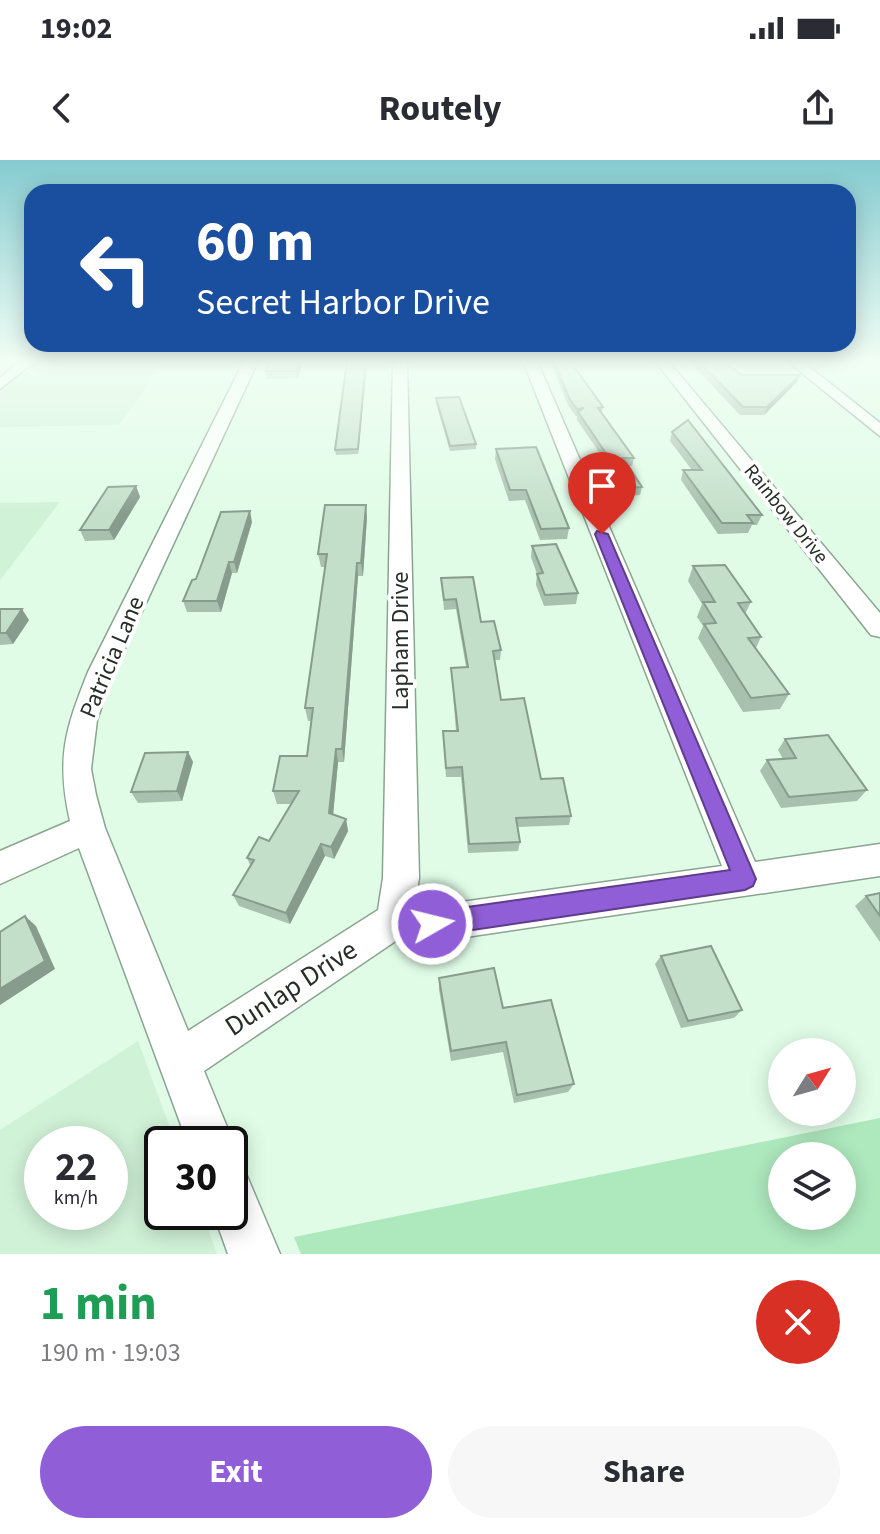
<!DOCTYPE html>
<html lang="en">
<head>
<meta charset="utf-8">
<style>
  :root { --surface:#fff; --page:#f7f7f7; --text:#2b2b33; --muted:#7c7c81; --accent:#905ed7 }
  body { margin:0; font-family:"Source Sans 3",sans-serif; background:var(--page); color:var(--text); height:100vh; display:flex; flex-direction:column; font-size:30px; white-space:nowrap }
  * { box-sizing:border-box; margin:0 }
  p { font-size:26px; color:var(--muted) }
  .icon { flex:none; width:44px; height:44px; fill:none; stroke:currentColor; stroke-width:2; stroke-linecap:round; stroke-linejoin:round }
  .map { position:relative; height:1094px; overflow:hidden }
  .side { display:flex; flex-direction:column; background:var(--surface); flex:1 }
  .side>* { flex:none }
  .banner { position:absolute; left:24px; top:24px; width:832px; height:168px; border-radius:24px; box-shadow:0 4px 20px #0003; background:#1a4fa0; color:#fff; overflow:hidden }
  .needle { width:52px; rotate:53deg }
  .tools { position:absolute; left:768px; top:878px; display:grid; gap:16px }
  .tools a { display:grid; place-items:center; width:88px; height:88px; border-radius:50%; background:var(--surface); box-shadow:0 4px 20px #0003; font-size:40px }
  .speed { position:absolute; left:24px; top:966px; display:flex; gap:16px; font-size:40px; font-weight:700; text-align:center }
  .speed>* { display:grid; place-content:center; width:104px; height:104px; border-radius:50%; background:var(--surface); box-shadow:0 4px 20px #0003; line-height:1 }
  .speed small { font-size:20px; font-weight:400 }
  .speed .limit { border:4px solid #111; border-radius:12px; background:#fff; color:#111 }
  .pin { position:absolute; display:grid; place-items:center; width:68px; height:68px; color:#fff; margin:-82px -34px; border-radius:50% 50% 50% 0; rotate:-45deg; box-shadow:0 0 8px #0007 }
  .pin .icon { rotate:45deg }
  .me { position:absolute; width:88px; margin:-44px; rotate:82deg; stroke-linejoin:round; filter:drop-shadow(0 0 6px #0008) }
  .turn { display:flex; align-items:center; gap:28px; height:168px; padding:0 40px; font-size:36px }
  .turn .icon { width:104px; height:104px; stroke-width:2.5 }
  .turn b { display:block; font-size:56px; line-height:68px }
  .round { display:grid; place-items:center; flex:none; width:84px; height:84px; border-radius:42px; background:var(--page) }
  .head { display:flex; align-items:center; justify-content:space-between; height:136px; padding:0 40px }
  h1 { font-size:48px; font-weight:700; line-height:60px; color:#1e9e55 }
  .button { display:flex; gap:16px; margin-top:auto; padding:16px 40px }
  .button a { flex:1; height:92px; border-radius:48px; background:var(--accent); color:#fff; font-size:32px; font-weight:700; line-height:92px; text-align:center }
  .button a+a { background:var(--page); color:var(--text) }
  .status { display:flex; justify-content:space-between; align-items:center; height:56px; padding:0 40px; background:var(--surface); direction:ltr }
  .status svg { height:22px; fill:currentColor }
  header { display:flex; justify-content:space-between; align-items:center; height:104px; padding:0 40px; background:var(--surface); font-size:36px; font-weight:700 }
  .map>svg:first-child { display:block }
  .built { fill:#d0f2d7; fill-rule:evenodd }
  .green { fill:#aee8bd; fill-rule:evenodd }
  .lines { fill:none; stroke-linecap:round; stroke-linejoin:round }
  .minor-casing { stroke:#8aa490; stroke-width:3 }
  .minor { fill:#fff; fill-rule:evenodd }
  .wall { fill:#a8c0ae }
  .shaded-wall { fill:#889c8d }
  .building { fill:#c3dfca; stroke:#889c8d; stroke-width:2 }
  .route { fill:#905ed7; stroke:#5e3d8c; stroke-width:2 }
  .labels { text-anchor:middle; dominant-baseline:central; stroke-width:8; stroke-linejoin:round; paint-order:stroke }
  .far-street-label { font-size:20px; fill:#252f27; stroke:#fff }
  .street-label { font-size:24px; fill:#252f27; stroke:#fff }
  .near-street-label { font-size:28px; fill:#252f27; stroke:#fff }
</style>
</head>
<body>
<div class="status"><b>19:02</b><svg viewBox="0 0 49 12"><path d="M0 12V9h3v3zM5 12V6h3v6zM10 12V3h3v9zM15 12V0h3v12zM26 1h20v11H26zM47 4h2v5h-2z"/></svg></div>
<header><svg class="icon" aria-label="back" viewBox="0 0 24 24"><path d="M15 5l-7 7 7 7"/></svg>Routely<svg class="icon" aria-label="share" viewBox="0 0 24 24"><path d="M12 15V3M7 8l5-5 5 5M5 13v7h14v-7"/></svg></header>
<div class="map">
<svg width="880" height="1094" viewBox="0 0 880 1094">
  <rect width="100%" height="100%" fill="#e0fce7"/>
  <g class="built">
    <path d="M 36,201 L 165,201 L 119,265 L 0,267 L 0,232 Z"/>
    <path d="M 60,342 L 0,420 L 0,343 Z"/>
    <path d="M 138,881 L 176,984 L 162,984 L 162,1052 L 202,1052 L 217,1094 L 0,1094 L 0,970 ZM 110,984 L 110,1052 L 42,1052 L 42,984 Z"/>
  </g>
  <path class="green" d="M 880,958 L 880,1094 L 301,1094 L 294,1077 ZM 782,996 L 842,996 L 842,1056 L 782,1056 Z"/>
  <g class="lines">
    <g class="minor-casing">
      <g id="minor">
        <path d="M 20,201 L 35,201 L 0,229 L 0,218 Z"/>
        <path d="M 244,201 L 258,201 L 114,512 L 97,560 L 91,609 L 96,635 L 105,668 L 188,871 L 378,750 L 383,718 L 393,201 L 407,201 L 419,718 L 415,744 L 432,746 L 722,706 L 523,201 L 537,201 L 755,702 L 880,684 L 880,716 L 432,782 L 400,778 L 204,911 L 234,984 L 230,994 L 230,984 L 188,984 L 79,688 L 0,724 L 0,691 L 70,661 C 56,599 65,570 88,512 Z"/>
        <path d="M 655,201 L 668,201 L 880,453 L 880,477 L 871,475 Z"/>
        <path d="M 787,201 L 802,201 L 880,263 L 880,276 Z"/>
        <path d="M 230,1009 L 247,1016 L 280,1094 L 228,1094 L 213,1052 L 230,1052 Z"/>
      </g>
    </g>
    <use href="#minor" class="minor"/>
  </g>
  <g class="wall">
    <path d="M 303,201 L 298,218 L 267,219 L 266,211 Z"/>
    <path d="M 367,201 L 358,294 L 336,295 L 335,290 Z"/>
    <path d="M 550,201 L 570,201 L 603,247 L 602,253 L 634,298 L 632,306 L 628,306 L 642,327 L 640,335 L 615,337 L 595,303 L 596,296 L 601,295 L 577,260 L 577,256 L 576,256 L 568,245 Z"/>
    <path d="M 689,201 L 723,201 L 742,215 L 800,215 L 797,222 L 764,255 L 740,255 Z"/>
    <path d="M 436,238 L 476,284 L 476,289 L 450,291 L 436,243 Z"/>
    <path d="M 672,272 L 762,355 L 757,365 L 752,365 L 748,373 L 718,374 L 681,320 L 683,310 L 692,310 L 670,281 Z"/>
    <path d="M 496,289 L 569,368 L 567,379 L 540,380 L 525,340 L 509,341 L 495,299 Z"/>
    <path d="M 136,326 L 140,337 L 114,380 L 85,381 L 80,370 Z"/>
    <path d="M 367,357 L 363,416 L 358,416 L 344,602 L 338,602 L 333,655 L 346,659 L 348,671 L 334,699 L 325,696 L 290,764 L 239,746 L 233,735 L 250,705 L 247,698 L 269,681 L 291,644 L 277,644 L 273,631 L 307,596 L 312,561 L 308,561 L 305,548 L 325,407 L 321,407 L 318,394 Z"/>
    <path d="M 252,362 L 237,413 L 232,413 L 221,452 L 187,452 L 183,441 L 196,419 Z"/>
    <path d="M 532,386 L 578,433 L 576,444 L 544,446 L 536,425 L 537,414 L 531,397 Z"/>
    <path d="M 693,406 L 751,442 L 745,454 L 761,477 L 756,488 L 789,534 L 780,549 L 743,552 L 698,478 L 703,466 L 697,457 L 702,444 L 688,421 Z"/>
    <path d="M 441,418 L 481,462 L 501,490 L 500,500 L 495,500 L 501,540 L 541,619 L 571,656 L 569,665 L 518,667 L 520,682 L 518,691 L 468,693 L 461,617 L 446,617 L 443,571 L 456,571 L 451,508 L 466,507 L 456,449 L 444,450 Z"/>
    <path d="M 0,449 L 29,460 L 13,484 L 0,485 Z"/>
    <path d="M 785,579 L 867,630 L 857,641 L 781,648 L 760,611 L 767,600 L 783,599 L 778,590 Z"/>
    <path d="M 188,592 L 193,602 L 182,641 L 138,643 L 131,632 Z"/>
    <path d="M 880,733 L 880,782 L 855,746 L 866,736 Z"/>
    <path d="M 661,796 L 742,850 L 734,858 L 681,868 L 655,804 Z"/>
    <path d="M 439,818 L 503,848 L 574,924 L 568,932 L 514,943 L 503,892 L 451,901 L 439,830 Z"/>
  </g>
  <g class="shaded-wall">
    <path d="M 299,201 L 303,201 L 298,218 L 297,211 Z"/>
    <path d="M 366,201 L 367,201 L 358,294 L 358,289 Z"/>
    <path d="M 800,215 L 797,222 L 764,255 L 767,247 Z"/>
    <path d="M 136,326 L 140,337 L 114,380 L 109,370 Z"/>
    <path d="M 366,345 L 367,357 L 363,416 L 361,403 Z"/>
    <path d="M 250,351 L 252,362 L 237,413 L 234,402 Z"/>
    <path d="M 229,402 L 232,413 L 221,452 L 217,441 Z"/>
    <path d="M 357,403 L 358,416 L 344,602 L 342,589 Z"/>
    <path d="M 22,449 L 29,460 L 13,484 L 6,473 Z"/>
    <path d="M 336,589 L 338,602 L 332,666 L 329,653 Z"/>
    <path d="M 188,592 L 193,602 L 182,641 L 177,631 Z"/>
    <path d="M 346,659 L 348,671 L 334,699 L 331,687 Z"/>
    <path d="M 321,684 L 325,696 L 290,764 L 286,753 Z"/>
    <path d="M 25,756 L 36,766 L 55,809 L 0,845 L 0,829 Z"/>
  </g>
  <g class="building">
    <path d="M 270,201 L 299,201 L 297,211 L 266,211 Z"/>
    <path d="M 347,201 L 366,201 L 358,289 L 335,290 Z"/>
    <path d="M 554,201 L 570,201 L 603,247 L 598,248 L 634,298 L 623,298 L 642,327 L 617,329 L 596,296 L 607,295 L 578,252 L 584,248 L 577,249 L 569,238 Z"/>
    <path d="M 698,201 L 723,201 L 742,215 L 800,215 L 767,247 L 743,247 Z"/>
    <path d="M 459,237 L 476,284 L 450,286 L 436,238 Z"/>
    <path d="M 688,260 L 762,355 L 747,355 L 753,363 L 722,363 L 683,310 L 702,310 L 672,272 Z"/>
    <path d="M 536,287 L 569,368 L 541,369 L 526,330 L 510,330 L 496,289 Z"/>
    <path d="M 136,326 L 109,370 L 80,370 L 108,327 Z"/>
    <path d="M 325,345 L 366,345 L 361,403 L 357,403 L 342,589 L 336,589 L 329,653 L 346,659 L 331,687 L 321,684 L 286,753 L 233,735 L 254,700 L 247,698 L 259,677 L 269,681 L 299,631 L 273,631 L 280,596 L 307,596 L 313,548 L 305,548 L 327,394 L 318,394 Z"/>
    <path d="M 250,351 L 234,402 L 229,402 L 217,441 L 183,441 L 192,420 L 196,419 L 221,352 Z"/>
    <path d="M 556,384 L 578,433 L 545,435 L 537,414 L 543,413 L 532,386 Z"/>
    <path d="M 725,405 L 751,442 L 738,443 L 761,477 L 748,478 L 789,534 L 751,538 L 704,464 L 716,463 L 703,442 L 715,442 L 693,406 Z"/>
    <path d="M 473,417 L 481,462 L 494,461 L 501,490 L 493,491 L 501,540 L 524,538 L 541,619 L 563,618 L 571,656 L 516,658 L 520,682 L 469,684 L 462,607 L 446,608 L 443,571 L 458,571 L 451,508 L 468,507 L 456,439 L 444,440 L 441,418 Z"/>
    <path d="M 0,449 L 22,449 L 6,473 L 0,473 Z"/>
    <path d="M 828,575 L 867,630 L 789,637 L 767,600 L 796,598 L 785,579 Z"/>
    <path d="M 188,592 L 177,631 L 131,632 L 145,593 Z"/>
    <path d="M 880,733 L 880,756 L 866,736 Z"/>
    <path d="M 25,756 L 45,801 L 0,829 L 0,772 Z"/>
    <path d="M 711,786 L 742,850 L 688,861 L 661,796 Z"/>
    <path d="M 494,808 L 503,848 L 551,840 L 574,924 L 517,935 L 506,882 L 451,891 L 439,818 Z"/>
  </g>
  <linearGradient id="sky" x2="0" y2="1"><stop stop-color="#85cbd0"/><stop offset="0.57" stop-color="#f1fef4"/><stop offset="1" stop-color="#f1fef4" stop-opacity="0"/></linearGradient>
  <rect width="880" height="354" fill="url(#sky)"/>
  <path class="route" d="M 597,371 L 608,374 L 756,719 L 753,726 L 745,730 L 432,776 L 423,772 L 420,764 L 423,756 L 432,752 L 730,710 L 595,374 Z"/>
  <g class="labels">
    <g class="far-street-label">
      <text transform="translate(786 354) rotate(51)">Rainbow Drive</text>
    </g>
    <g class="street-label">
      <text transform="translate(400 481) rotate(-90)">Lapham Drive</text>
      <text transform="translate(112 497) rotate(-67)">Patricia Lane</text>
    </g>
    <g class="near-street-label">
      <text transform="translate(291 828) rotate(-33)">Dunlap Drive</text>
    </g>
  </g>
</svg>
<div class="tools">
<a><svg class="needle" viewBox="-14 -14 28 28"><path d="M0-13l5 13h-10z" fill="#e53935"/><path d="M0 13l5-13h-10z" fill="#7c7c81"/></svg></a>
<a><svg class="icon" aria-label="layers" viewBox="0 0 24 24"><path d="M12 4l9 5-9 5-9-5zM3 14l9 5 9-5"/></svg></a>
</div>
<div class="speed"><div>22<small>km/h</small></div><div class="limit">30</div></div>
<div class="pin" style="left:602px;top:374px;background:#d93025"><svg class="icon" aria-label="arrive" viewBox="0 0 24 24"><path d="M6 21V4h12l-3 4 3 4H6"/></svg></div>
<svg class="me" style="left:432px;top:764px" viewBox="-20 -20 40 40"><circle r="17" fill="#905ed7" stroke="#fff" stroke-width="3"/><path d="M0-11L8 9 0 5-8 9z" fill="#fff"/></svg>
<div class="banner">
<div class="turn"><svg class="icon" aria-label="left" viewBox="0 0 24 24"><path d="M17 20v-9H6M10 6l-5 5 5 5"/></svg><div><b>60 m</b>Secret Harbor Drive</div></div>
</div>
</div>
<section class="side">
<div class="head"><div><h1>1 min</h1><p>190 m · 19:03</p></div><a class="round" style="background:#d93025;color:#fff"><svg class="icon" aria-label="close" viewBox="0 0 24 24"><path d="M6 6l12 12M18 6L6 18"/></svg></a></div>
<div class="button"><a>Exit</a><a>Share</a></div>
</section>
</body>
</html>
